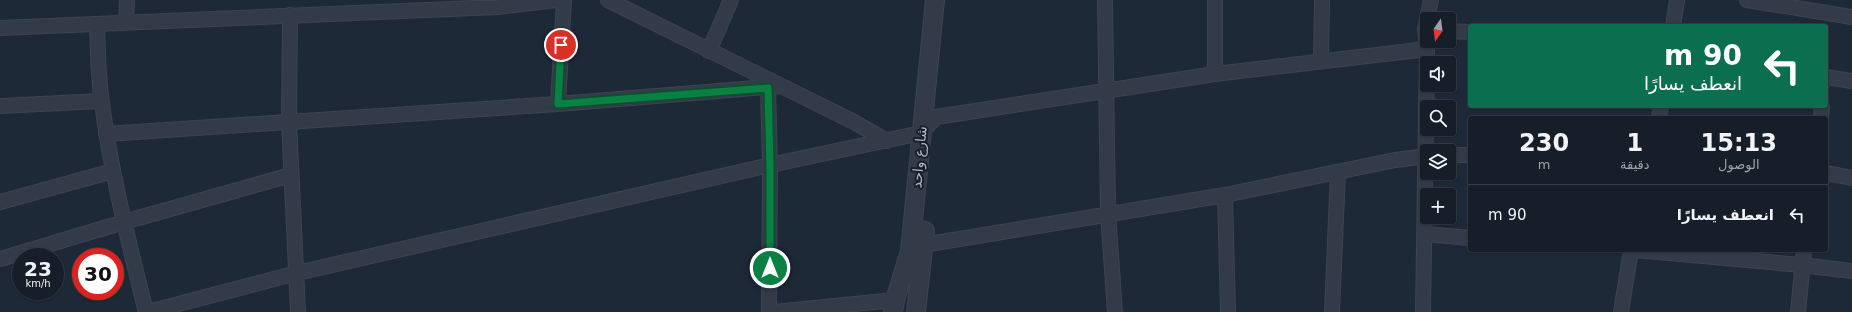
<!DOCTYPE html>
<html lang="ar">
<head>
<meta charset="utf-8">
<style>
  :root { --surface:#161f29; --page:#1f2731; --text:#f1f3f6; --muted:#9ea2a8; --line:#353d46 }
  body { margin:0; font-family:"DejaVu Sans",Cairo,sans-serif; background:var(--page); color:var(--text); direction:rtl; height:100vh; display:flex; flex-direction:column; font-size:15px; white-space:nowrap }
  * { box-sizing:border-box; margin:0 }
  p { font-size:13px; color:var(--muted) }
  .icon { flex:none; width:22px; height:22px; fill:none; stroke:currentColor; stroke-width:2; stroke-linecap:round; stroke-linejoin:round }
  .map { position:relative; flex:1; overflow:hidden; direction:ltr }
  .drawer { position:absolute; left:1468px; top:116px; width:360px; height:136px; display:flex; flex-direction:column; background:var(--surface); border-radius:4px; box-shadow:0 1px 3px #0004,0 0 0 1px var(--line); direction:rtl }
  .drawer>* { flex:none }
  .hud { position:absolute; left:1468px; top:24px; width:360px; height:84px; border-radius:4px; box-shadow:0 1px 3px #0004,0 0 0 1px var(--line); direction:rtl; background:#0b6e4f; color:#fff; overflow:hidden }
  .needle { width:26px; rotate:194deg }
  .controls { position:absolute; left:1420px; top:12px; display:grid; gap:8px }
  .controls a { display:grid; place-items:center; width:36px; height:36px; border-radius:4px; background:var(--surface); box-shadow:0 1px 3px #0004,0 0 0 1px var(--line); font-size:20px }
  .speed { position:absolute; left:12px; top:248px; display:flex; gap:8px; font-size:20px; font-weight:700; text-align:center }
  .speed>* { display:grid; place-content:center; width:52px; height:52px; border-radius:50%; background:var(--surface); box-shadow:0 1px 3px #0004,0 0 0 1px var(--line); line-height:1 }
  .speed small { font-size:10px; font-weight:400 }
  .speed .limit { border:6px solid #d22; background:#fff; color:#111 }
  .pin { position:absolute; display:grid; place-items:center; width:34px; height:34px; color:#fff; margin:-17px; border:2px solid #fff; border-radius:50%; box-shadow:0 1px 4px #0007 }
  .me { position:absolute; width:44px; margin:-22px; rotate:0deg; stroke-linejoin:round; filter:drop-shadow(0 0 3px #0008) }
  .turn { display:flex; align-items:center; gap:14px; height:84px; padding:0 20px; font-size:18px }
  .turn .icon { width:52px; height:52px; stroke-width:2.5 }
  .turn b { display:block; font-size:28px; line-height:34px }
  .eta { display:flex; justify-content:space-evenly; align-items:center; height:68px; text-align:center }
  .eta b { font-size:24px; font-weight:600; line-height:28px }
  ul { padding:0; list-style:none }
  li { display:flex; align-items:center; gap:12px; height:60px; padding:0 20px; border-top:1px solid var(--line) }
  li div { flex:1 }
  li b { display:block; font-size:15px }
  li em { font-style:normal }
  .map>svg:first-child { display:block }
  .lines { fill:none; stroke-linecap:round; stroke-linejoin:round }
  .minor-casing { stroke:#3c4451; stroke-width:16 }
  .tertiary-casing { stroke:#3c4451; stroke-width:20 }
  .minor { stroke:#323b47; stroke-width:14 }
  .tertiary { stroke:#323b47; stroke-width:18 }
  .route-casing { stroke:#07532c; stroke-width:10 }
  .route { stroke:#0b8043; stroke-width:7 }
  .labels { text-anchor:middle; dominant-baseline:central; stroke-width:4; stroke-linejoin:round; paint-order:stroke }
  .street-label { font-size:14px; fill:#acb6c5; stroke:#18202c }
</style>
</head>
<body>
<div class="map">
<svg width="1852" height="312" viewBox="0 0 1852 312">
  <rect width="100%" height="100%" fill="#1e2937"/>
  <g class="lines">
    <g class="minor-casing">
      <g id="minor">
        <path d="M 608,0 L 854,122 L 887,141"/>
        <path d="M 1105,0 L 1108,213 L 1115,312"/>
        <path d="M 1215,0 L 1215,74"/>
        <path d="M 1747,0 L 1852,17"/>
        <path d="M 290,15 L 289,121 L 298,312"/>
        <path d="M 126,22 L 127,0"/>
        <path d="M 97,24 C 98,50 98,77 102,103 C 111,174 129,243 146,312"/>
        <path d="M 1673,26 L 1677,0"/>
        <path d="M 0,28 L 498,7 L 556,0"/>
        <path d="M 1449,31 L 1470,32"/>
        <path d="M 709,51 L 731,0"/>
        <path d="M 1321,60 L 1322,0"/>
        <path d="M 1826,77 L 1852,81"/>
        <path d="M 768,88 L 770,165 L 769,312"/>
        <path d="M 558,104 L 564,0"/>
        <path d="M 0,106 L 101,101"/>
        <path d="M 1659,118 L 1661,106"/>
        <path d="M 1821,118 L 1822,106"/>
        <path d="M 106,134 L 558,104 L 780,86"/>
        <path d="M 1449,155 L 1470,155"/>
        <path d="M 1826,173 L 1852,178"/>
        <path d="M 1225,195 L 1228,312"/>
        <path d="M 0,202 L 113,171"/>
        <path d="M 1425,234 L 1470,238"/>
        <path d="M 923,245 L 1225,195 L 1395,160 L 1427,156"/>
        <path d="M 1636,250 L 1801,265 L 1852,271"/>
        <path d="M 0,259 L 124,222 L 291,175"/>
        <path d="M 148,312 L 297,273 L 770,165 L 921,133 L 936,117 L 1215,74 L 1427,49"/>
        <path d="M 774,312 L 895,300"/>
        <path d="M 1332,312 L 1338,172"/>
        <path d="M 1423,312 L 1427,49 L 1425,29 L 1431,0"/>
        <path d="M 1621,312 L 1631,250"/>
        <path d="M 1798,312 L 1804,250"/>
      </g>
    </g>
    <g class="tertiary-casing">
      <g id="tertiary">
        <path d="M 893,312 L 895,300 L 910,251 L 935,0"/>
        <path d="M 916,312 L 925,231"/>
      </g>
    </g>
    <use href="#minor" class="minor"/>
    <use href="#tertiary" class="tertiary"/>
  </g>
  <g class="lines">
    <g class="route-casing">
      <path id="route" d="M 561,45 L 558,104 L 768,88 L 770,165 L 770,268"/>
    </g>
    <use href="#route" class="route"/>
  </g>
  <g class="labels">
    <g class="street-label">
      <text transform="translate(919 157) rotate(-85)">شارع واحد</text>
    </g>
  </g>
</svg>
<div class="controls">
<a><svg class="needle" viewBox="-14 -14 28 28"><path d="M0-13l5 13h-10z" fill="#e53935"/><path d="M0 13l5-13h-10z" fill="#9ea2a8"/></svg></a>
<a><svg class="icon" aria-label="sound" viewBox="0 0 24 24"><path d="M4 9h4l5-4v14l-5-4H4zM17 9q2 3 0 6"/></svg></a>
<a><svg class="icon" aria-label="search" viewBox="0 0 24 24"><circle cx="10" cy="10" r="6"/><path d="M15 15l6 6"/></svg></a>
<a><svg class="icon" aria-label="layers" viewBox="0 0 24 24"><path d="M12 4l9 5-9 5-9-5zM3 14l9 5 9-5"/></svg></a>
<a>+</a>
</div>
<div class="speed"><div>23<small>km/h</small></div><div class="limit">30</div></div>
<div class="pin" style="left:561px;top:45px;background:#d93025"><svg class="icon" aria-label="arrive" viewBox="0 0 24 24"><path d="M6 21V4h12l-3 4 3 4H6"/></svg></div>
<svg class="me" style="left:770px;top:268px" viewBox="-20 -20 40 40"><circle r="17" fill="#0b8043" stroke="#fff" stroke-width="3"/><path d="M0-11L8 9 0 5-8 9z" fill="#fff"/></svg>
<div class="hud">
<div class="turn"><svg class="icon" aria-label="left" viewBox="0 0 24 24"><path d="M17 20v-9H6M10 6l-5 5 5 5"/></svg><div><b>90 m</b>انعطف يسارًا</div></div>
</div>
<section class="drawer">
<div class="eta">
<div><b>15:13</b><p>الوصول</p></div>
<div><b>1</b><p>دقيقة</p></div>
<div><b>230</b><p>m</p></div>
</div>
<ul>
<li><svg class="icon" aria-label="left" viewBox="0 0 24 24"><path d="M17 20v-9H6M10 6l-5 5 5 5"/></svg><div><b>انعطف يسارًا</b></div><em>90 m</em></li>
</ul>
</section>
</div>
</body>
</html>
